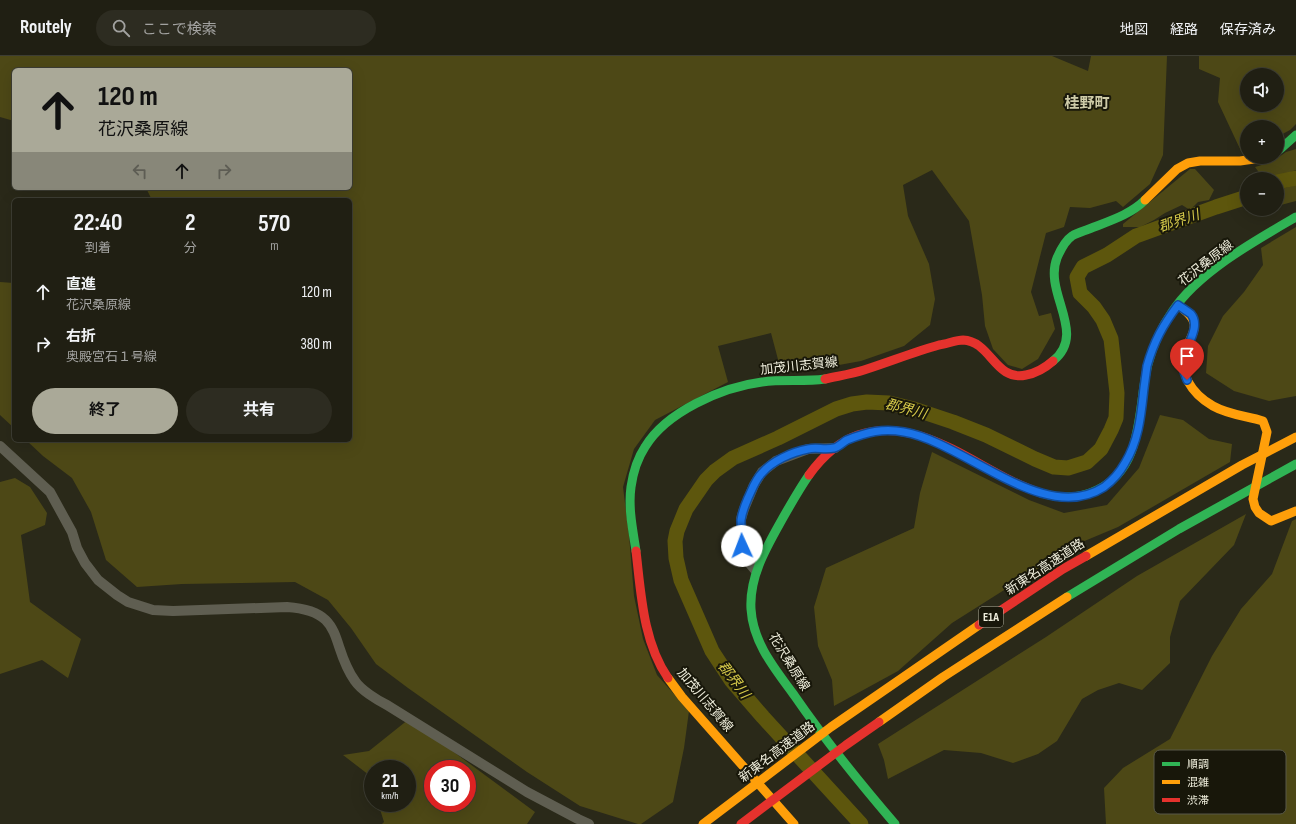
<!DOCTYPE html>
<html lang="ja">
<head>
<meta charset="utf-8">
<style>
  :root { --surface:#201f13; --page:#2d2c21; --text:#f1f3f6; --muted:#a2a2a0; --line:#3d3d33; --accent:#aaa998 }
  body { margin:0; font-family:"Sofia Sans Condensed","Noto Sans JP",sans-serif; background:var(--page); color:var(--text); height:100vh; display:flex; flex-direction:column; font-size:15px; white-space:nowrap }
  * { box-sizing:border-box; margin:0 }
  p { font-size:13px; color:var(--muted) }
  .icon { flex:none; width:22px; height:22px; fill:none; stroke:currentColor; stroke-width:2; stroke-linecap:round; stroke-linejoin:round }
  .map { position:relative; flex:1; overflow:hidden }
  .side { position:absolute; left:12px; top:142px; width:340px; height:244px; display:flex; flex-direction:column; background:var(--surface); border-radius:6px; box-shadow:0 4px 16px #0002,0 0 0 1px var(--line) }
  .side>* { flex:none }
  .top-card { position:absolute; left:12px; top:12px; width:340px; height:122px; border-radius:6px; box-shadow:0 4px 16px #0002,0 0 0 1px var(--line); background:#aaa998; color:#111; overflow:hidden }
  .controls { position:absolute; left:1240px; top:12px; display:grid; gap:8px }
  .controls a { display:grid; place-items:center; width:44px; height:44px; border-radius:50%; background:var(--surface); box-shadow:0 4px 16px #0002,0 0 0 1px var(--line); font-size:20px }
  .speed { position:absolute; left:364px; top:704px; display:flex; gap:8px; font-size:20px; font-weight:700; text-align:center }
  .speed>* { display:grid; place-content:center; width:52px; height:52px; border-radius:50%; background:var(--surface); box-shadow:0 4px 16px #0002,0 0 0 1px var(--line); line-height:1 }
  .speed small { font-size:10px; font-weight:400 }
  .speed .limit { border:6px solid #d22; background:#fff; color:#111 }
  .pin { position:absolute; display:grid; place-items:center; width:34px; height:34px; color:#fff; margin:-41px -17px; border-radius:50% 50% 50% 0; rotate:-45deg; box-shadow:0 0 4px #0007 }
  .pin .icon { rotate:45deg }
  .me { position:absolute; width:44px; margin:-22px; rotate:358deg; stroke-linejoin:round; filter:drop-shadow(0 0 3px #0008) }
  .turn { display:flex; align-items:center; gap:14px; height:84px; padding:0 20px; font-size:18px }
  .turn .icon { width:52px; height:52px; stroke-width:2.5 }
  .turn b { display:block; font-size:28px; line-height:34px }
  .lanes { display:flex; align-items:center; height:38px; padding:0 20px; background:#0003; justify-content:center; gap:20px; direction:ltr }
  .lanes .off { opacity:.35 }
  .eta { display:flex; justify-content:space-evenly; align-items:center; height:68px; text-align:center }
  .eta b { font-size:24px; font-weight:700; line-height:28px }
  .cta { display:flex; gap:8px; margin-top:auto; padding:8px 20px }
  .cta a { flex:1; height:46px; border-radius:24px; background:var(--accent); color:#111; font-size:16px; font-weight:700; line-height:46px; text-align:center }
  .cta a+a { background:var(--page); color:var(--text) }
  ul { padding:0; list-style:none }
  li { display:flex; align-items:center; gap:12px; height:52px; padding:0 20px }
  li div { flex:1 }
  li b { display:block; font-size:15px }
  li em { font-style:normal }
  header { display:flex; align-items:center; gap:24px; box-sizing:border-box; height:56px; padding:0 20px; background:var(--surface); border-bottom:1px solid var(--line) }
  header strong { font-size:19px }
  nav { display:flex; gap:22px; margin-inline-start:auto; font-size:14px }
  .search { width:280px; height:36px; background:var(--page); display:flex; align-items:center; gap:10px; box-sizing:border-box; padding:0 14px; border-radius:22px; color:var(--muted); font-size:15px }
  .map>svg:first-child { display:block }
  .green { fill:#4d4816; fill-rule:evenodd }
  .lines { fill:none; stroke-linecap:round; stroke-linejoin:round }
  .river { stroke:#5d560d; stroke-width:15 }
  .street { stroke:#5f5e51; stroke-width:10 }
  .fast { stroke:#30b455; stroke-width:9 }
  .slow { stroke:#ff9f0a; stroke-width:9 }
  .jam { stroke:#e5322d; stroke-width:9 }
  .route-casing { stroke:#114b97; stroke-width:10 }
  .route { stroke:#1a73e8; stroke-width:7 }
  .labels { text-anchor:middle; dominant-baseline:central; stroke-width:4; stroke-linejoin:round; paint-order:stroke }
  .shield { fill:#18170a; stroke:#aeae9d; stroke-width:1 }
  .shield-label { font-size:12px; font-weight:bold; fill:#efeedc }
  .street-label { font-size:13px; fill:#efeedc; stroke:#18170a }
  .water-label { font-size:14px; font-style:italic; fill:#d5c949; stroke:#18170a }
  .quarter-label { font-size:15px; font-weight:bold; fill:#cecba8; stroke:#18170a }
  .key { fill:#18170a; stroke:#585849; stroke-width:1 }
  .key-label { font-size:11px; fill:#efeedc }
</style>
</head>
<body>
<header>
<strong>Routely</strong>
<div class="search"><svg class="icon" aria-label="search" viewBox="0 0 24 24"><circle cx="10" cy="10" r="6"/><path d="M15 15l6 6"/></svg>ここで検索</div>
<nav><a>地図</a><a>経路</a><a>保存済み</a></nav>
</header>
<div class="map">
<svg width="1296" height="768" viewBox="0 0 1296 768">
  <rect width="100%" height="100%" fill="#2a2919"/>
  <g class="green">
    <path d="M 0,0 L 1052,0 L 1088,15 L 1091,0 L 1167,0 L 1163,99 L 1150,128 L 1123,151 L 1116,145 L 1090,152 L 1070,151 L 1064,171 L 1046,177 L 1031,236 L 1039,260 L 1051,257 L 1055,273 L 1038,303 L 1022,313 L 1008,309 L 993,293 L 985,270 L 982,239 L 969,165 L 932,114 L 903,129 L 908,160 L 929,208 L 935,243 L 930,269 L 904,290 L 861,305 L 817,313 L 780,311 L 771,277 L 718,290 L 728,326 L 655,364 L 634,393 L 623,431 L 629,479 L 634,540 L 643,583 L 657,619 L 689,655 L 684,692 L 673,746 L 641,768 L 638,768 L 580,750 L 527,716 L 408,632 L 376,608 L 351,572 L 328,544 L 295,526 L 182,528 L 137,531 L 106,504 L 91,456 L 72,422 L 43,400 L 26,384 L 350,384 L 350,144 L 152,144 L 146,132 L 350,132 L 350,14 L 14,14 L 14,65 L 0,61 Z"/>
    <path d="M 1199,0 L 1296,0 L 1296,68 L 1290,74 L 1277,81 L 1277,71 L 1247,71 L 1247,93 L 1241,95 L 1218,46 L 1220,22 L 1199,13 ZM 1247,19 L 1277,19 L 1277,49 L 1247,49 Z"/>
    <path d="M 1296,93 L 1296,114 L 1286,118 L 1263,122 L 1255,111 L 1272,106 L 1286,96 Z"/>
    <path d="M 1190,113 L 1195,113 L 1214,134 L 1209,144 L 1198,146 L 1190,154 L 1182,149 L 1165,157 L 1154,164 L 1140,171 L 1123,171 L 1123,168 Z"/>
    <path d="M 1296,129 L 1296,145 L 1277,150 L 1277,134 Z"/>
    <path d="M 1296,171 L 1296,340 L 1269,345 L 1234,335 L 1206,317 L 1208,290 L 1223,260 L 1244,236 L 1263,209 L 1261,192 Z"/>
    <path d="M 0,226 L 14,227 L 14,372 L 0,359 Z"/>
    <path d="M 1160,359 L 1183,364 L 1209,383 L 1232,388 L 1230,406 L 1118,471 L 1075,489 L 952,567 L 898,615 L 834,650 L 832,624 L 818,590 L 814,551 L 826,512 L 914,472 L 920,437 L 932,396 L 1029,444 L 1064,457 L 1107,449 L 1139,412 Z"/>
    <path d="M 15,422 L 30,431 L 47,457 L 45,469 L 21,479 L 30,546 L 81,583 L 68,622 L 42,604 L 0,618 L 0,426 Z"/>
    <path d="M 1246,458 L 1234,489 L 1180,545 L 1170,581 L 1170,607 L 1142,634 L 1119,627 L 1098,634 L 1082,643 L 1057,685 L 1038,698 L 1013,707 L 981,697 L 944,694 L 888,723 L 884,704 L 878,688 L 1046,581 L 1137,520 Z"/>
    <path d="M 1296,463 L 1296,768 L 1106,768 L 1104,732 L 1123,712 L 1170,683 L 1212,600 L 1241,553 L 1272,518 L 1292,465 Z"/>
    <path d="M 409,663 L 535,756 L 527,768 L 382,768 L 384,766 L 378,747 L 407,747 L 407,713 L 373,713 L 373,732 L 369,719 L 343,699 L 369,695 ZM 433,713 L 467,713 L 467,747 L 433,747 Z"/>
  </g>
  <g class="lines">
    <g class="river">
      <path d="M 1277,126 L 1296,122"/>
      <path d="M 861,768 L 763,661 L 731,624 L 712,595 L 681,524 L 676,502 L 675,485 L 677,475 L 686,453 L 706,424 L 715,415 L 733,402 L 778,382 L 836,353 L 852,348 L 867,346 L 889,347 L 914,353 L 953,366 L 986,379 L 1035,403 L 1054,411 L 1068,412 L 1087,406 L 1101,393 L 1111,374 L 1116,362 L 1117,337 L 1111,283 L 1103,264 L 1094,251 L 1080,237 L 1077,221 L 1083,211 L 1107,199 L 1136,180 L 1216,151 L 1247,141"/>
    </g>
    <g class="street">
      <path d="M 0,390 L 50,436 L 72,476 L 77,492 L 85,507 L 98,524 L 117,539 L 128,546 L 153,554 L 173,555 L 287,551 C 347,555 329,589 355,625 C 361,634 377,644 387,649 L 527,736 L 578,763 L 589,768"/>
      <path d="M 756,515 L 745,502 L 742,490 L 741,463 L 744,453 L 754,429 L 762,416 L 776,405 L 808,393 L 835,392"/>
    </g>
    <g class="fast">
      <path d="M 1277,96 L 1296,79"/>
      <path d="M 1053,305 C 1088,277 1043,237 1057,202 C 1060,195 1066,184 1072,180 C 1077,177 1084,175 1089,173 C 1109,165 1130,159 1145,144"/>
      <path d="M 809,419 C 800,432 792,446 784,460 C 768,489 749,519 751,553 C 753,587 775,613 794,639 C 825,684 859,726 895,768"/>
      <path d="M 1041,437 C 1061,443 1079,443 1097,434 C 1145,411 1137,352 1148,308 C 1153,289 1161,272 1172,256 C 1197,217 1256,184 1296,161"/>
      <path d="M 636,495 C 633,475 628,452 631,431 C 633,417 637,403 645,391 C 666,356 722,331 762,326 C 783,323 804,326 825,323"/>
      <path d="M 1067,541 L 1179,473 L 1296,408"/>
    </g>
    <g class="slow">
      <path d="M 1145,144 L 1177,113 L 1188,107 L 1200,105 L 1240,105 L 1268,101"/>
      <path d="M 1178,249 C 1184,254 1192,258 1194,267 C 1196,276 1189,284 1186,292 C 1177,317 1192,338 1213,350 C 1229,359 1247,360 1263,365 L 1267,376 L 1253,443 L 1255,451 L 1259,457 L 1271,465 L 1296,455"/>
      <path d="M 1086,500 L 1242,409 L 1296,381"/>
      <path d="M 668,622 L 682,641 L 794,768"/>
      <path d="M 879,666 L 943,621 L 1067,541"/>
      <path d="M 703,768 L 831,671 L 979,569"/>
    </g>
    <g class="jam">
      <path d="M 825,323 C 838,320 852,318 864,314 C 889,306 914,296 939,289 C 947,288 956,284 963,284 C 991,285 995,326 1026,319 C 1037,317 1045,312 1053,305"/>
      <path d="M 809,419 C 822,401 838,386 858,379 C 924,357 982,419 1041,437"/>
      <path d="M 636,495 C 641,537 643,586 668,622"/>
      <path d="M 979,569 L 1063,513 L 1086,500"/>
      <path d="M 741,768 L 846,689 L 879,666"/>
    </g>
  </g>
  <g class="lines">
    <g class="route-casing">
      <path id="route" d="M 742,490 C 742,482 741,473 741,464 C 742,456 745,449 748,442 C 752,434 755,424 762,417 C 772,405 792,396 808,393 C 816,391 825,394 834,392 C 839,391 843,386 847,384 C 867,376 883,372 904,376 C 964,386 1044,470 1104,431 C 1112,425 1120,416 1125,407 C 1139,384 1141,359 1144,332 C 1145,325 1146,317 1147,310 C 1154,285 1163,269 1178,249 C 1182,252 1187,255 1191,258 C 1202,271 1184,292 1183,306 C 1182,313 1185,318 1187,324"/>
    </g>
    <use href="#route" class="route"/>
  </g>
  <g class="labels">
    <rect class="shield" x="979" y="551" width="24" height="20" rx="3"/>
    <g class="shield-label">
      <text x="991" y="561">E1A</text>
    </g>
    <g class="street-label">
      <text transform="translate(1206 207) rotate(-38)">花沢桑原線</text>
      <text transform="translate(799 310) rotate(-6)">加茂川志賀線</text>
      <text transform="translate(1045 511) rotate(-33)">新東名高速道路</text>
      <text transform="translate(789 606) rotate(58)">花沢桑原線</text>
      <text transform="translate(705 644) rotate(50)">加茂川志賀線</text>
      <text transform="translate(777 696) rotate(-37)">新東名高速道路</text>
    </g>
    <g class="water-label">
      <text transform="translate(1179 165) rotate(-19)">郡界川</text>
      <text transform="translate(906 353) rotate(15)">郡界川</text>
      <text transform="translate(734 624) rotate(53)">郡界川</text>
    </g>
    <g class="quarter-label">
      <text x="1087" y="47">桂野町</text>
    </g>
  </g>
  <rect x="1154" y="694" width="132" height="64" rx="6" class="key"/>
  <rect x="1162" y="706" width="18" height="4" fill="#30b455"/>
  <rect x="1162" y="724" width="18" height="4" fill="#ff9f0a"/>
  <rect x="1162" y="742" width="18" height="4" fill="#e5322d"/>
  <g class="key-label">
    <text x="1187" y="712">順調</text>
    <text x="1187" y="730">混雑</text>
    <text x="1187" y="748">渋滞</text>
  </g>
</svg>
<div class="controls">
<a><svg class="icon" aria-label="sound" viewBox="0 0 24 24"><path d="M4 9h4l5-4v14l-5-4H4zM17 9q2 3 0 6"/></svg></a>
<a>+</a>
<a>−</a>
</div>
<div class="speed"><div>21<small>km/h</small></div><div class="limit">30</div></div>
<div class="pin" style="left:1187px;top:324px;background:#d93025"><svg class="icon" aria-label="arrive" viewBox="0 0 24 24"><path d="M6 21V4h12l-3 4 3 4H6"/></svg></div>
<svg class="me" style="left:742px;top:490px" viewBox="-20 -20 40 40"><circle r="19" fill="#fff"/><path d="M0-13L10 11 0 6-10 11z" fill="#1a73e8"/></svg>
<div class="top-card">
<div class="turn"><svg class="icon" aria-label="ahead" viewBox="0 0 24 24"><path d="M12 20V5M6 11l6-6 6 6"/></svg><div><b>120 m</b>花沢桑原線</div></div>
<div class="lanes"><svg class="icon off" aria-label="left" viewBox="0 0 24 24"><path d="M17 20v-9H6M10 6l-5 5 5 5"/></svg><svg class="icon" aria-label="ahead" viewBox="0 0 24 24"><path d="M12 20V5M6 11l6-6 6 6"/></svg><svg class="icon off" aria-label="right" viewBox="0 0 24 24"><path d="M7 20v-9h11M14 6l5 5-5 5"/></svg></div>
</div>
<section class="side">
<div class="eta">
<div><b>22:40</b><p>到着</p></div>
<div><b>2</b><p>分</p></div>
<div><b>570</b><p>m</p></div>
</div>
<ul>
<li><svg class="icon" aria-label="ahead" viewBox="0 0 24 24"><path d="M12 20V5M6 11l6-6 6 6"/></svg><div><b>直進</b><p>花沢桑原線</p></div><em>120 m</em></li>
<li><svg class="icon" aria-label="right" viewBox="0 0 24 24"><path d="M7 20v-9h11M14 6l5 5-5 5"/></svg><div><b>右折</b><p>奥殿宮石１号線</p></div><em>380 m</em></li>
</ul>
<div class="cta"><a>終了</a><a>共有</a></div>
</section>
</div>
</body>
</html>
